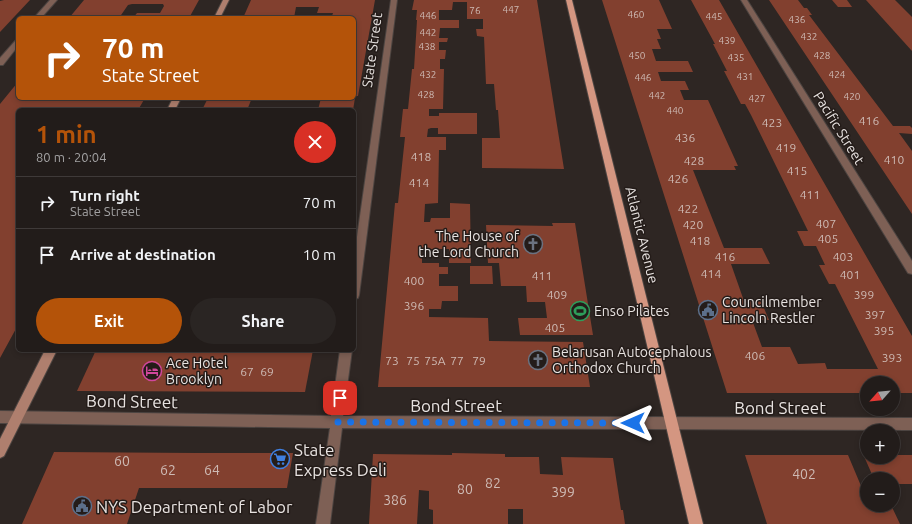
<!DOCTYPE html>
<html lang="en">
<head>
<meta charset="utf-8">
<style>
  :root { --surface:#221c1a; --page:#2a2523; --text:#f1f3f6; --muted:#a2a1a2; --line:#3f3a39; --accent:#b45309 }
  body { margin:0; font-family:Ubuntu,sans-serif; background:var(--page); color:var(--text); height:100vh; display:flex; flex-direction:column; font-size:15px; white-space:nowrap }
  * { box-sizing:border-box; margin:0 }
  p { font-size:13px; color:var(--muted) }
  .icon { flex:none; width:22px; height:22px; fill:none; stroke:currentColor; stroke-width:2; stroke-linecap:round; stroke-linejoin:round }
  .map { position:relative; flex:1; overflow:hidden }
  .sheet { position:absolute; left:16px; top:108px; width:340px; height:244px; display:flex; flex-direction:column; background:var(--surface); border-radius:6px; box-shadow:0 2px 6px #0003,0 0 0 1px var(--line) }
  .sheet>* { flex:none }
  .hud { position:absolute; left:16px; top:16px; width:340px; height:84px; border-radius:6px; box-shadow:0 2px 6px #0003,0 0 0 1px var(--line); background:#b45309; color:#fff; overflow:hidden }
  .needle { width:26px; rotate:243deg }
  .controls { position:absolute; left:860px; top:376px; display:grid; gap:8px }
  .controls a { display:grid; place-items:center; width:40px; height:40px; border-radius:50%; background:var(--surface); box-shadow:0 2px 6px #0003,0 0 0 1px var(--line); font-size:20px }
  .pin { position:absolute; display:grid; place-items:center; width:34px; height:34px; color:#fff; margin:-17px; border-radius:8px; box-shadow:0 2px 6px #0006 }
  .me { position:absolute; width:44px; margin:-22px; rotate:270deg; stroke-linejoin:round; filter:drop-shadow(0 0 3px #0008) }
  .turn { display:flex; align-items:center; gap:14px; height:84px; padding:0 20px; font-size:18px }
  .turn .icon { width:52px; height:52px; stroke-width:2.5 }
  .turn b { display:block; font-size:28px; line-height:34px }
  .round { display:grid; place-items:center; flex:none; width:42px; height:42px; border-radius:21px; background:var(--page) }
  .headline { display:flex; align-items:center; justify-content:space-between; height:68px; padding:0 20px }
  h1 { font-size:24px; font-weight:700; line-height:30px; color:var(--accent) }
  .button { display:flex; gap:8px; margin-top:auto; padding:8px 20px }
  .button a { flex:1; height:46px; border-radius:24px; background:var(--accent); color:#fff; font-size:16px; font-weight:700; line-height:46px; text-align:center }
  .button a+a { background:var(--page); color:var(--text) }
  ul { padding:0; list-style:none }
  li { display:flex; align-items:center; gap:12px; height:52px; padding:0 20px; border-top:1px solid var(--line) }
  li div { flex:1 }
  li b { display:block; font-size:15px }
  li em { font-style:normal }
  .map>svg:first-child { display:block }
  .building { fill:#82402f }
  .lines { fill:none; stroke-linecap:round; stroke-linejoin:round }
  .street-casing { stroke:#4c4441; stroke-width:2 }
  .secondary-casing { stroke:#4c4441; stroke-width:2 }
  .primary-casing { stroke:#4c4441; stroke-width:2 }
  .street { fill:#7e6055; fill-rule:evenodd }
  .secondary { fill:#af7f6e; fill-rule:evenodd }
  .primary { fill:#d49681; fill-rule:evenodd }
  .route { stroke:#1a73e8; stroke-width:7; stroke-dasharray:0 12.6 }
  .labels { text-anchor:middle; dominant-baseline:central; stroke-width:3; stroke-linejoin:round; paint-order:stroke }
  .far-number-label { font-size:10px; fill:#cebab4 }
  .number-label { font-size:12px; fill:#cebab4 }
  .street-label { font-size:14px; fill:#e7e2e0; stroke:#241c19 }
  .poi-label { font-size:14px; fill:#e7e2e0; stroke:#241c19; text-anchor:start }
  .near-number-label { font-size:14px; fill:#cebab4 }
  .near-street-label { font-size:17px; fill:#e7e2e0; stroke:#241c19 }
  .near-poi-label { font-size:17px; fill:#e7e2e0; stroke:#241c19; text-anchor:start }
</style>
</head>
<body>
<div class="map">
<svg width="912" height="524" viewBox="0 0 912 524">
  <rect width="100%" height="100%" fill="#2e2623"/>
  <g class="building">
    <path d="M 4,0 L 30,0 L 0,32 L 0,1 Z"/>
    <path d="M 84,0 L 199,0 L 189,18 L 133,18 L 137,13 L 160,13 L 164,6 L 163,4 L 132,4 L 128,5 L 119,18 L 69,18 Z"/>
    <path d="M 251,0 L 375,0 L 358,96 L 354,96 L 354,18 L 316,18 L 316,16 L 332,16 L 333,13 L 317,13 L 319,7 L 296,7 L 294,18 L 243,18 Z"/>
    <path d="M 414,0 L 537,0 L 564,169 L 482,168 L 482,138 L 500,138 L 498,110 L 496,110 L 494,84 L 486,84 L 484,37 L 477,36 L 476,29 L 483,29 L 483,19 L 467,19 L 467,2 L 453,2 L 452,10 L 439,10 L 439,20 L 459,20 L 459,28 L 440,28 L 439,38 L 448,38 L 447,42 L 439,42 L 439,50 L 446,50 L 445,59 L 440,59 L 440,69 L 444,69 L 443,109 L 429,109 L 429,116 L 439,116 L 439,113 L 477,113 L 477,134 L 438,134 L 438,128 L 431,128 L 428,129 L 427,137 L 446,137 L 446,150 L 439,150 L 438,203 L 425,204 L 424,222 L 430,222 L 431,218 L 450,218 L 450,203 L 470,204 L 471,263 L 449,263 L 449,249 L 422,249 L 422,263 L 439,263 L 439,267 L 448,267 L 448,274 L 439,274 L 439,286 L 458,286 L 458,301 L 442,301 L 441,309 L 429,309 L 429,317 L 488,318 L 489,341 L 583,342 L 590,387 L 378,387 L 395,203 L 398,203 L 405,137 L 400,137 L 403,109 L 408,109 L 412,69 L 414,69 L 417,20 L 416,20 L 417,10 L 412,10 Z"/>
    <path d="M 602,0 L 659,0 L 672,29 L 657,29 L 661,39 L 657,39 L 661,49 L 652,49 L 656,61 L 688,61 L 693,72 L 658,72 L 661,81 L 685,81 L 689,90 L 680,90 L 684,100 L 708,100 L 738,166 L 734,166 L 736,170 L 693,170 L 724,248 L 762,248 L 770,264 L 731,264 L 744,301 L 761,301 L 769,320 L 752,320 L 762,347 L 790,347 L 798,364 L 825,363 L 827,369 L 878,369 L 835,284 L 829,284 L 819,265 L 825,265 L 816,246 L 804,246 L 797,231 L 808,231 L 751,115 L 745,104 L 741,104 L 724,71 L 727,71 L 713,44 L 715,44 L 691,0 L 719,0 L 912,336 L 912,393 L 893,393 L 893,383 L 867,383 L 867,393 L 727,393 Z"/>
    <path d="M 769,0 L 798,0 L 804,8 L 807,8 L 812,15 L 809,15 L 893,126 L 910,126 L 912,128 L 912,134 L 899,133 L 912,151 L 912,214 Z"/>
    <path d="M 832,0 L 847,0 L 852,7 L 838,7 Z"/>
    <path d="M 866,0 L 895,0 L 912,17 L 912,51 Z"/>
    <path d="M 18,82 L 18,98 L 145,98 L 138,110 L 18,110 L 18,325 L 0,358 L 0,104 Z"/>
    <path d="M 208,98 L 252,98 L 247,110 L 202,110 Z"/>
    <path d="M 321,98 L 355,98 L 353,110 L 318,110 Z"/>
    <path d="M 552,223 L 575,223 L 593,335 L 520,335 L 518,318 L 547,318 L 545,302 L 527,302 L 526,286 L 501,286 L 499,263 L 488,263 L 486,225 L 553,226 Z"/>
    <path d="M 470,266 L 492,266 L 493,284 L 470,284 Z"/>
    <path d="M 96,350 L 313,350 L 305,392 L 77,391 Z"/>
    <path d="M 54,452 L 196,453 L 293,453 L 287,488 L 139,488 L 127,524 L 22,524 Z"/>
    <path d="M 452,453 L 505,454 L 505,457 L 539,457 L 540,474 L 563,475 L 561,457 L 613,458 L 621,510 L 623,510 L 625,524 L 523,524 L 523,509 L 508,509 L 508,524 L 433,524 L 433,510 L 429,509 L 429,491 L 419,490 L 417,524 L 369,524 L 373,454 L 452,455 Z"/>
    <path d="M 863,454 L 867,454 L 867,457 L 893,457 L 893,455 L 912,455 L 912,484 L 893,484 L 893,479 L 874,479 Z"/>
    <path d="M 745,455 L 848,455 L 864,493 L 867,493 L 867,505 L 891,505 L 900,524 L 767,524 Z"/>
  </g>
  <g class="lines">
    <g class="street-casing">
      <g id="street">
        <path d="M 50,0 L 57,0 L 41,18 L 34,18 Z"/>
        <path d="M 391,0 L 397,0 L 359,295 L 358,298 L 354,299 L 354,258 Z"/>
        <path d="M 741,0 L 747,0 L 912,261 L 912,274 L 908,273 Z"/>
        <path d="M 18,39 L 18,46 L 3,65 L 0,65 L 0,58 L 16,40 Z"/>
        <path d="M 340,350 L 352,350 L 343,416 L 912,418 L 912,430 L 342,428 L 330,524 L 316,524 L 330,428 L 0,423 L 0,411 L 331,416 Z"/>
      </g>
    </g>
    <g class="secondary-casing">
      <g id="secondary">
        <path d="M 223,0 L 229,0 L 220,18 L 214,18 Z"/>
        <path d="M 173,98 L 181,98 L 175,110 L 167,110 Z"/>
        <path d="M 45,350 L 57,350 L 4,456 L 0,458 L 0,439 Z"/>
      </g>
    </g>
    <g class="primary-casing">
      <path id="primary" d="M 566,0 L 572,0 L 703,524 L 689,524 Z"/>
    </g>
    <use href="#street" class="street"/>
    <use href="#secondary" class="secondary"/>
    <use href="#primary" class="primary"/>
  </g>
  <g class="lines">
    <path class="route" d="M 340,398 L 337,422 L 633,423"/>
  </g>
  <defs>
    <g id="church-ring" transform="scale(1)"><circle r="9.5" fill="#241c19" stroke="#6b7280" stroke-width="1.5"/><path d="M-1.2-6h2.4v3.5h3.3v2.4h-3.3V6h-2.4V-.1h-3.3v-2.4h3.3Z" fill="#6b7280"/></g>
    <g id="civic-ring" transform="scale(1)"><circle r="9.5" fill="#241c19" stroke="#5c6f8a" stroke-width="1.5"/><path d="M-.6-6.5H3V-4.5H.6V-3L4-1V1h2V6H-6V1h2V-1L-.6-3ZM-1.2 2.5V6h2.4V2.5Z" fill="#5c6f8a"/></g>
    <g id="stadium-ring" transform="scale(1)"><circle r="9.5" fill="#241c19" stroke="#2e9e5b" stroke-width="1.5"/><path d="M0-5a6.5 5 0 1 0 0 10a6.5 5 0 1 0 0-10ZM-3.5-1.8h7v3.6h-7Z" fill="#2e9e5b"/></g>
    <g id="hotel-ring" transform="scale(1)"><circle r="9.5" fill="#241c19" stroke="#d1479c" stroke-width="1.5"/><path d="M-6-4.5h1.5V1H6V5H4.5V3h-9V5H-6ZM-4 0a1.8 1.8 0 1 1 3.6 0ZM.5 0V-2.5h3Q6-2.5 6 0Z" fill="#d1479c"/></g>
    <g id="supermarket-ring" transform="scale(1)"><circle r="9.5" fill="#241c19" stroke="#3f7fe0" stroke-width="1.5"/><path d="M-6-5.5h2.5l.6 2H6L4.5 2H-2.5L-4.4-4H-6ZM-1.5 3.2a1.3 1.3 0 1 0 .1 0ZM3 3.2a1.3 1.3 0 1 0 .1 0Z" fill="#3f7fe0"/></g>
  </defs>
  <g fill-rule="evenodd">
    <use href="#church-ring" x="533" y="244"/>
    <use href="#civic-ring" x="708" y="310"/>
    <use href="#stadium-ring" x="580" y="311"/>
    <use href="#church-ring" x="538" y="360"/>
    <use href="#hotel-ring" x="152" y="371"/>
    <use href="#supermarket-ring" x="280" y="459"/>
    <use href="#civic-ring" x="82" y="506"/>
  </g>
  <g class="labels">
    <g class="far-number-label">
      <text x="511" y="9">447</text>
      <text x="475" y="10">76</text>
      <text x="636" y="14">460</text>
      <text x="428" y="15">446</text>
      <text x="714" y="16">445</text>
      <text x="797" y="19">436</text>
      <text x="428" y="32">442</text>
      <text x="809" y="36">432</text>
      <text x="727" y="40">439</text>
      <text x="427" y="46">438</text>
      <text x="637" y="55">450</text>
      <text x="822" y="55">428</text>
      <text x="736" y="57">435</text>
      <text x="428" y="74">432</text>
      <text x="837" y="74">424</text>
      <text x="745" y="76">431</text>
      <text x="643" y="77">446</text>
      <text x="426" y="94">428</text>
      <text x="657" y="95">442</text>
      <text x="852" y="96">420</text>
      <text x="757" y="98">427</text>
      <text x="675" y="110">440</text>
    </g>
    <g class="number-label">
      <text x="869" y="120">416</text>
      <text x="772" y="122">423</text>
      <text x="685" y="137">436</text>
      <text x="786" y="147">419</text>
      <text x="421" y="156">418</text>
      <text x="894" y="159">410</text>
      <text x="694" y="160">428</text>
      <text x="797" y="170">415</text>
      <text x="678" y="178">426</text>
      <text x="419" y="182">414</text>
      <text x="810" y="194">411</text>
      <text x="688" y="208">422</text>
      <text x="826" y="223">407</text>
      <text x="693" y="224">420</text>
      <text x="828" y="238">405</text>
      <text x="700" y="240">418</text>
      <text x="725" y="256">416</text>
      <text x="843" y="256">403</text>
      <text x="711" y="273">414</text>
      <text x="850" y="274">401</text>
      <text x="542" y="275">411</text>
      <text x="414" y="280">400</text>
      <text x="557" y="294">409</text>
      <text x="864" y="294">399</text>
      <text x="414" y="305">396</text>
      <text x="875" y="314">397</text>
      <text x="555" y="327">405</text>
      <text x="884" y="330">395</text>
      <text x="755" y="355">406</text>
      <text x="892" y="357">393</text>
      <text x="392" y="360">73</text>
      <text x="413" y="360">75</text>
      <text x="435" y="360">75A</text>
      <text x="457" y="360">77</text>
      <text x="479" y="360">79</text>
      <text x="247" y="371">67</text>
      <text x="267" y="371">69</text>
    </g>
    <g class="street-label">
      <text transform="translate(372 50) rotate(-82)">State Street</text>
      <text transform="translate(839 128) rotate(58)">Pacific Street</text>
      <text transform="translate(642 235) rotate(76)">Atlantic Avenue</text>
    </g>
    <g class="poi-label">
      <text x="519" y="236" text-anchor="end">The House of<tspan x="519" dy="16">the Lord Church</tspan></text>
      <text x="722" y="302">Councilmember<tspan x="722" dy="16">Lincoln Restler</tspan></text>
      <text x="594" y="311">Enso Pilates</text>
      <text x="552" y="352">Belarusan Autocephalous<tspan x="552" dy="16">Orthodox Church</tspan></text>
      <text x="166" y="363">Ace Hotel<tspan x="166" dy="16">Brooklyn</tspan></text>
    </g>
    <g class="near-number-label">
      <text x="122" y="461">60</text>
      <text x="168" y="470">62</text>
      <text x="212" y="470">64</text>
      <text x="804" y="474">402</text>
      <text x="493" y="483">82</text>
      <text x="465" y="489">80</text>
      <text x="563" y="492">399</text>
      <text x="395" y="500">386</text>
    </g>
    <g class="near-street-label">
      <text transform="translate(132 401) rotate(1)">Bond Street</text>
      <text x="456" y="405">Bond Street</text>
      <text x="780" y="407">Bond Street</text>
    </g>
    <g class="near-poi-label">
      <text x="294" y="449">State<tspan x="294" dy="20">Express Deli</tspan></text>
      <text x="96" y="506">NYS Department of Labor</text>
    </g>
  </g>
</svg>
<div class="controls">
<a><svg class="needle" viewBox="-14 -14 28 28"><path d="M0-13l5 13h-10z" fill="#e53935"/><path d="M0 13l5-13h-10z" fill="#a2a1a2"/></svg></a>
<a>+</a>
<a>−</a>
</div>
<div class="pin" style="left:340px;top:398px;background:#d93025"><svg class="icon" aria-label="arrive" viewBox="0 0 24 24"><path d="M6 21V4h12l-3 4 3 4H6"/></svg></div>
<svg class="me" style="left:633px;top:423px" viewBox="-20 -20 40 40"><path d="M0-17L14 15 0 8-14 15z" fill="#1a73e8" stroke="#fff" stroke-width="4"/></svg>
<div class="hud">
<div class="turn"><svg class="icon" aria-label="right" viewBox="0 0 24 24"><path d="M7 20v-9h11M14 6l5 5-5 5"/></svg><div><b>70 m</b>State Street</div></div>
</div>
<section class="sheet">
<div class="headline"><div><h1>1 min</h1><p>80 m · 20:04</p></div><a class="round" style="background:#d93025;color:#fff"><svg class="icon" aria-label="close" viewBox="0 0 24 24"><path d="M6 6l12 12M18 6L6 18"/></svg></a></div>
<ul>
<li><svg class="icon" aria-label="right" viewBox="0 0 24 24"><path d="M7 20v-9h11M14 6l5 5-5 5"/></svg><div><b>Turn right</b><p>State Street</p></div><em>70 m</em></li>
<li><svg class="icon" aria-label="arrive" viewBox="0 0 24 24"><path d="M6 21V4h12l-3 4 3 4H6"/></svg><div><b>Arrive at destination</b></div><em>10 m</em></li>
</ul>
<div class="button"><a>Exit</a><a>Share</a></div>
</section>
</div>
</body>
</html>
